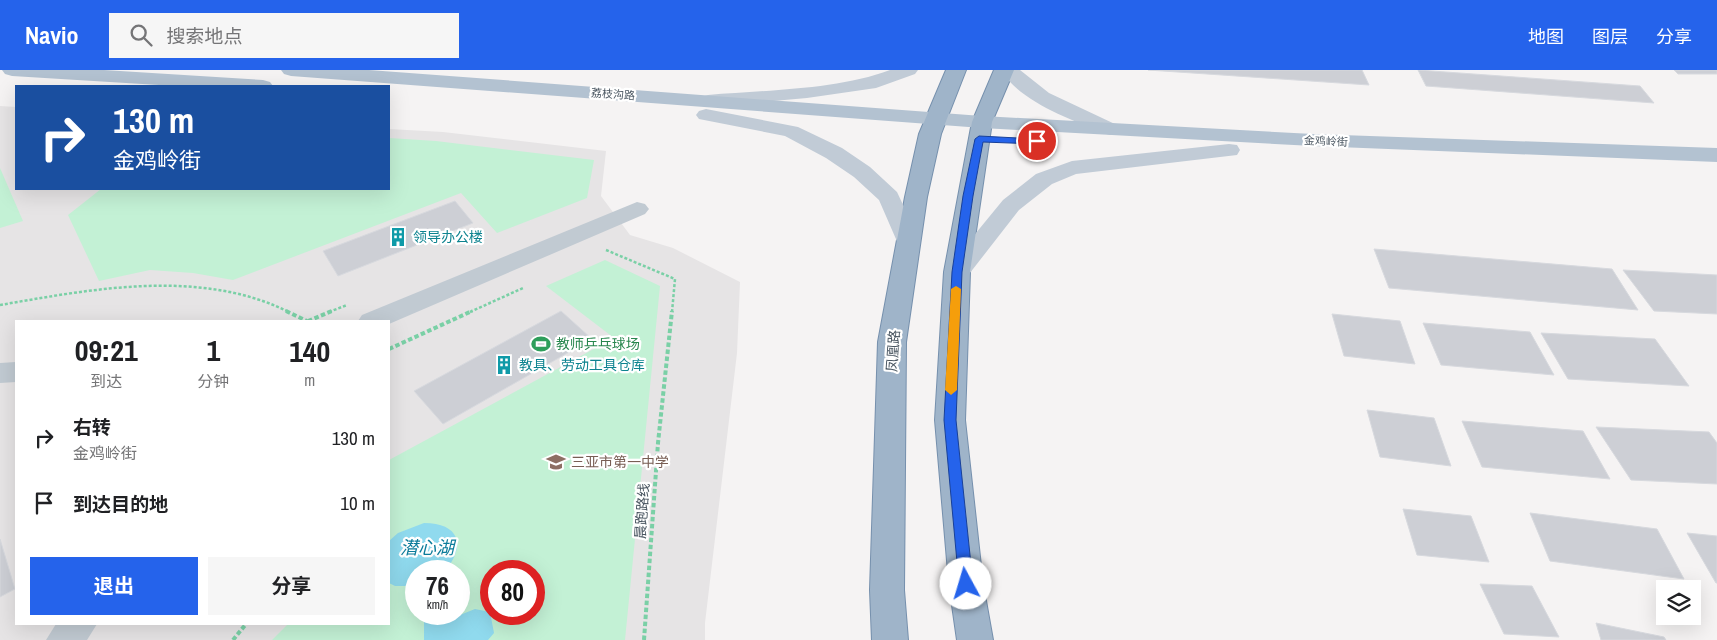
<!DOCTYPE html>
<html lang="zh">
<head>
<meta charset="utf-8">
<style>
  :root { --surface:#fff; --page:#f6f6f6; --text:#202124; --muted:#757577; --accent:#2563eb }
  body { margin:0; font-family:"Archivo Narrow","Noto Sans SC",sans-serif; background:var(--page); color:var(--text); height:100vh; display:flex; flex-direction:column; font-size:19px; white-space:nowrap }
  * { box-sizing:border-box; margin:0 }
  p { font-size:16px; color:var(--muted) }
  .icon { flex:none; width:28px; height:28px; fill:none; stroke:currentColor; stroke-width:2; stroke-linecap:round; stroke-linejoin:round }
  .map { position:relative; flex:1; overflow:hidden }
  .sheet { position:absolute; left:15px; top:250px; width:375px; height:305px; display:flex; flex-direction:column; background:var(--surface); border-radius:0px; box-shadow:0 5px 20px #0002 }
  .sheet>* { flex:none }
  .banner { position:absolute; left:15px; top:15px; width:375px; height:105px; border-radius:0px; box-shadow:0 5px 20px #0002; background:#1a4fa0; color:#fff; overflow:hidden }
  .buttons { position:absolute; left:1656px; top:510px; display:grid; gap:10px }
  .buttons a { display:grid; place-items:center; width:45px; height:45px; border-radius:0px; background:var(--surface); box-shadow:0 5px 20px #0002; font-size:25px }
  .speed { position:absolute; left:405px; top:490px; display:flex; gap:10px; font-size:25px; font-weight:700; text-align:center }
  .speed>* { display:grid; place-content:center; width:65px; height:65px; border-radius:50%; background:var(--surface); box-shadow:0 5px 20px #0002; line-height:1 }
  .speed small { font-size:12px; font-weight:400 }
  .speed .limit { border:8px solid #d22; background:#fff; color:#111 }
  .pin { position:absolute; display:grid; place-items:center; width:42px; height:42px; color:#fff; margin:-21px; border:2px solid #fff; border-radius:50%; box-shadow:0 1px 5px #0007 }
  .me { position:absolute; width:55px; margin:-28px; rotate:354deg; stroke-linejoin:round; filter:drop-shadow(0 0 4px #0008) }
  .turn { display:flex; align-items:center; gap:18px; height:105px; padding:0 15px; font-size:22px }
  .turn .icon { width:65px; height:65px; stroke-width:2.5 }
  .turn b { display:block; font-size:35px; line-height:42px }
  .eta { display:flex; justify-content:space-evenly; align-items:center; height:85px; text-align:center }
  .eta b { font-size:30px; font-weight:700; line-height:35px }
  .primary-button { display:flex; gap:10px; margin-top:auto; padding:10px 15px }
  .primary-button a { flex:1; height:58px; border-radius:0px; background:var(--accent); color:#fff; font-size:20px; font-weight:700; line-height:58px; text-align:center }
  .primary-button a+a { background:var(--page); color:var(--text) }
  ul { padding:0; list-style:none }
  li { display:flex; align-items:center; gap:15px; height:65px; padding:0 15px }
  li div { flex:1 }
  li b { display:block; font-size:19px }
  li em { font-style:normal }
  header { display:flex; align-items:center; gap:30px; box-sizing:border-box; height:70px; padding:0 25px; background:var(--accent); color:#fff }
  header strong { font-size:24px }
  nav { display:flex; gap:28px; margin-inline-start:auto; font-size:18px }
  .search { width:350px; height:45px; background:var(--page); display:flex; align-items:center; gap:12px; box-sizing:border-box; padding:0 18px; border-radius:0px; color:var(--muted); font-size:19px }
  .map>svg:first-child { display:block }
  .education { fill:#e6e4e5; fill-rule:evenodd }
  .green { fill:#c3f1d5; fill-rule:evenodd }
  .water { fill:#90daee }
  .building { fill:#cdcfd5; stroke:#d7d9de }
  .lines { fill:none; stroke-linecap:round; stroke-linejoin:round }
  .trunk-casing { stroke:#7690ad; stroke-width:2 }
  .path-far1 { stroke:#7ad0a6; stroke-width:2.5; stroke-dasharray:3 2; stroke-linecap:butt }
  .path { stroke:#7ad0a6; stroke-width:4; stroke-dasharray:4.5 2.5; stroke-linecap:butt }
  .minor { fill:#c1cad2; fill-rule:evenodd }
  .secondary { fill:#c1cbd6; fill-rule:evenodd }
  .primary { fill:#b3c2d1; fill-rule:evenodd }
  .trunk { fill:#9fb4c9; fill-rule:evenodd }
  .route { fill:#2563eb; stroke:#184099 }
  .slow { fill:#f59e0b }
  .labels { text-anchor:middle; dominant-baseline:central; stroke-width:4.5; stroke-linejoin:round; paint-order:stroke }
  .far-street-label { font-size:11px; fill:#4a5661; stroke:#fff }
  .culture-label { font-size:14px; fill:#0d838f; stroke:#fff; text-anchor:start }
  .leisure-label { font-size:14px; fill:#27864d; stroke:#fff; text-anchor:start }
  .street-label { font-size:14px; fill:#4a5661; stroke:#fff }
  .education-label { font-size:14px; fill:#785e54; stroke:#fff; text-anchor:start }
  .near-water-label { font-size:18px; font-style:italic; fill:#0c7c9b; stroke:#fff }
</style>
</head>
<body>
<header>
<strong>Navio</strong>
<div class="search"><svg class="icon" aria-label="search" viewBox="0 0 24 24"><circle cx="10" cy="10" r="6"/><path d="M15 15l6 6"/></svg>搜索地点</div>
<nav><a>地图</a><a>图层</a><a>分享</a></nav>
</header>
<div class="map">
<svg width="1717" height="570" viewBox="0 0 1717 570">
  <rect width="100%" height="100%" fill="#f5f3f3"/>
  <path class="education" d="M 0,36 L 16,37 L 16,119 L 389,119 L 389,59 L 443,62 L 606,81 L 601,126 L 630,165 L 673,178 L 740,212 L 737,283 L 705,553 L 705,570 L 0,570 ZM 16,251 L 389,251 L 389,554 L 16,554 ZM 416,501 L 459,501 L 459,544 L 416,544 ZM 491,501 L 534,501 L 534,544 L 491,544 Z"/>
  <g class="green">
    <path d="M 389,68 L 436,71 L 594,90 L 587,128 L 497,163 L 461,123 L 233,210 L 193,203 L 150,200 L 99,211 L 68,145 L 101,119 L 389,119 Z"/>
    <path d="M 0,98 L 23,151 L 0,158 Z"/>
    <path d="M 605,190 L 660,216 L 625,570 L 272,570 L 288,554 L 389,554 L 389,390 L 614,268 L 546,216 ZM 416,501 L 459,501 L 459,544 L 416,544 ZM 491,501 L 534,501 L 534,544 L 491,544 Z"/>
  </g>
  <g class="water">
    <path d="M 424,453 C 459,453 467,475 445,501 L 416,501 L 416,516 L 395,516 L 389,513 L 389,471 L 398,463 Z"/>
    <path d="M 475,539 L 490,542 L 494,563 L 488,570 L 424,570 L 424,544 L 445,544 L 445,551 Z"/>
  </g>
  <g class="building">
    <path d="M 1362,0 L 1369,15 L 1148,0 Z"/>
    <path d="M 1418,0 L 1640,16 L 1654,33 L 1426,16 Z"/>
    <path d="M 1674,0 L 1717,0 L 1717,4 L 1678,4 Z"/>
    <path d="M 455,131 L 473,153 L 338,206 L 323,181 Z"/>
    <path d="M 1374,179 L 1612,199 L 1638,240 L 1389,218 Z"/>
    <path d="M 1623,200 L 1717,205 L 1717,244 L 1654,241 Z"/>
    <path d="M 561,241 L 592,269 L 443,354 L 414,321 Z"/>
    <path d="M 1332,244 L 1400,251 L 1415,294 L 1344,286 Z"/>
    <path d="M 1423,253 L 1530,262 L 1554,305 L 1441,295 Z"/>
    <path d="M 1541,263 L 1655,269 L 1689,316 L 1568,309 Z"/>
    <path d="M 1367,340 L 1434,348 L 1451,396 L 1380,387 Z"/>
    <path d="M 1462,351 L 1583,361 L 1610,409 L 1482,397 Z"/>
    <path d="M 1596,357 L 1709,362 L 1717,373 L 1717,414 L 1631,410 Z"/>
    <path d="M 1403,439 L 1471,446 L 1489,492 L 1417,485 Z"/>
    <path d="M 1530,443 L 1657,459 L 1684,509 L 1550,491 Z"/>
    <path d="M 1687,463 L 1717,466 L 1717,513 L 1716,513 Z"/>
    <path d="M 0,469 L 15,519 L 0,527 Z"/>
    <path d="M 1480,514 L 1532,516 L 1559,567 L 1504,564 Z"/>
    <path d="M 1596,553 L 1664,567 L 1666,570 L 1601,570 Z"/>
  </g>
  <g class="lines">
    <g class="trunk-casing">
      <g id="trunk">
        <path d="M 946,0 L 966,0 L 941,64 L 927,127 L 906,272 L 904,520 L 908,570 L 872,570 L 870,520 L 878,272 L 905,127 L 919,64 Z"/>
        <path d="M 994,0 L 1014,0 L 992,52 L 970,202 L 965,350 L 983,514 L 993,570 L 957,570 L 949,514 L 935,350 L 944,202 L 972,52 Z"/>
      </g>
    </g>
    <g class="path-far1">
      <path d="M 606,180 L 675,209 L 672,242"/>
      <path d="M 0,235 C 93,219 200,198 289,242"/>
      <path d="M 329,242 L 347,235"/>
      <path d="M 470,242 L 523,218"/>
    </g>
    <g class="path">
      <path d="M 286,241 L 307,251"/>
      <path d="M 308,251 L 332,241"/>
      <path d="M 389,279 L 472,241"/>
      <path d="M 233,570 L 246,554"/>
      <path d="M 644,570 L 658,373 L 672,241"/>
    </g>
    <g class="minor">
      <path d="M 637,132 L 645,134 L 649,139 L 645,144 L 389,254 L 389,251 L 358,251 L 362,245 Z"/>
      <path d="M 16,292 L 16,312 L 0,313 L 0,293 Z"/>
      <path d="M 56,554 L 97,554 L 87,570 L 46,570 Z"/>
    </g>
    <g class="secondary">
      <path d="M 890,0 L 918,0 L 915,4 L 876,18 L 807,28 L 708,37 L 701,35 L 698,31 L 701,27 L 708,25 C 765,20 837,20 890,0 Z"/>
      <path d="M 1000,0 L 1020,0 L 1049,23 L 1117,55 L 1121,59 L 1117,63 L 1110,65 L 1103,63 C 1067,47 1024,34 1000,0 Z"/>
      <path d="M 706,39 L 798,57 L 842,78 L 870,97 L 897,122 L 920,171 L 917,176 L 908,179 L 899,176 L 879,130 L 854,107 L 826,88 L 785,66 L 699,49 L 696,45 L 699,41 Z"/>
      <path d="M 1229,74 L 1237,75 L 1240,80 L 1237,85 L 1076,104 L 1052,114 L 1019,140 L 966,208 L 957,210 L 948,208 L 944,202 L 1003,130 L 1036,104 L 1072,91 Z"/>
    </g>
    <g class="primary">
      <path d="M 2,0 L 104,0 L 263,10 L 270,12 L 273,16 L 175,16 L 12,6 L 5,4 Z"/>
      <path d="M 281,0 L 369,0 L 982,46 L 1313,64 L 1717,78 L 1717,92 L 1313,76 L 982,58 L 291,6 L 284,4 Z"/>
    </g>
    <use href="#trunk" class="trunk"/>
  </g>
  <path class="route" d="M 979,66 L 1037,69 L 1041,71 L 1037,74 L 983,72 L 973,126 L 962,202 L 956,350 L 973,514 L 971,518 L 966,520 L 961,518 L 959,514 L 944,350 L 952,202 L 963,126 L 975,69 Z"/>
  <path class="slow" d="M 956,216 L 961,219 L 957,320 L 951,325 L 945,320 L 951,219 Z"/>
  <defs>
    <g id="building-bare" transform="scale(1.5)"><path d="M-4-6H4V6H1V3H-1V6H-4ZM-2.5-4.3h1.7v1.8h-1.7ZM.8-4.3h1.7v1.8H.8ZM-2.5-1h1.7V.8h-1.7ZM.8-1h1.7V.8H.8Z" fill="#0f9aa8" stroke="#fff" stroke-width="2.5" paint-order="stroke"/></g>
    <g id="stadium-bare" transform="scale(1.5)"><path d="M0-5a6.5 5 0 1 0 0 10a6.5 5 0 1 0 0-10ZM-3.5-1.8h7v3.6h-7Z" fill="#2e9e5b" stroke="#fff" stroke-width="2.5" paint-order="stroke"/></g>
    <g id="school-bare" transform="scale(1.5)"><path d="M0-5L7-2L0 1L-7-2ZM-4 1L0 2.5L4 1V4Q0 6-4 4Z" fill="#8d6e63" stroke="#fff" stroke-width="2.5" paint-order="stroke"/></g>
  </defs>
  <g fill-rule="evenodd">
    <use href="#building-bare" x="398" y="167"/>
    <use href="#stadium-bare" x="541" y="274"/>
    <use href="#building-bare" x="504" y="295"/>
    <use href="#school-bare" x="556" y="392"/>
  </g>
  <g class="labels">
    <g class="far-street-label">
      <text transform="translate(613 24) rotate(4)">荔枝沟路</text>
      <text transform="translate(1326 71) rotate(2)">金鸡岭街</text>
    </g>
    <g class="culture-label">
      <text x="413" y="167">领导办公楼</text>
      <text x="519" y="295">教具、劳动工具仓库</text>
    </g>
    <g class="leisure-label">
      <text x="556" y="274">教师乒乓球场</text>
    </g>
    <g class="street-label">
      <text transform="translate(893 281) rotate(-86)">凤凰路</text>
      <text transform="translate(642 441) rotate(-86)">晨跑路线</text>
    </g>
    <g class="education-label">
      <text x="571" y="392">三亚市第一中学</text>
    </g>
    <g class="near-water-label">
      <text x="427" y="477">潜心湖</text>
    </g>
  </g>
</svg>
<div class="buttons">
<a><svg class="icon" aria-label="layers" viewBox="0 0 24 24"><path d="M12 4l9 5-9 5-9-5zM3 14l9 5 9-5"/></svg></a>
</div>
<div class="speed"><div>76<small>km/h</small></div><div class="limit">80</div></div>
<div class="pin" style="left:1037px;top:71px;background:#d93025"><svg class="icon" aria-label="arrive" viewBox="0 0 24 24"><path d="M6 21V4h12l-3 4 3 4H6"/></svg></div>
<svg class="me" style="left:966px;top:514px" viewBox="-20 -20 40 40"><circle r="19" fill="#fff"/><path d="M0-13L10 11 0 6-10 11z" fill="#2563eb"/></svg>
<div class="banner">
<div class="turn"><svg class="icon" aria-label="right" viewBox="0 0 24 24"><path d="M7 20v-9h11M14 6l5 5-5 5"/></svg><div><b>130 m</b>金鸡岭街</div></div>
</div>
<section class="sheet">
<div class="eta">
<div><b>09:21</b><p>到达</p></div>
<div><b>1</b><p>分钟</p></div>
<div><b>140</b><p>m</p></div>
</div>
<ul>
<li><svg class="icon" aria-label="right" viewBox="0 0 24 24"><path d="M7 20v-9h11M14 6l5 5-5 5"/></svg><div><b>右转</b><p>金鸡岭街</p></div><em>130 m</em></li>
<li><svg class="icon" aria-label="arrive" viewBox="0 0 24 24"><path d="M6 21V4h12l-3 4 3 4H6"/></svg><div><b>到达目的地</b></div><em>10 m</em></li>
</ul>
<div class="primary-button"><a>退出</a><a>分享</a></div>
</section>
</div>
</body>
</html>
